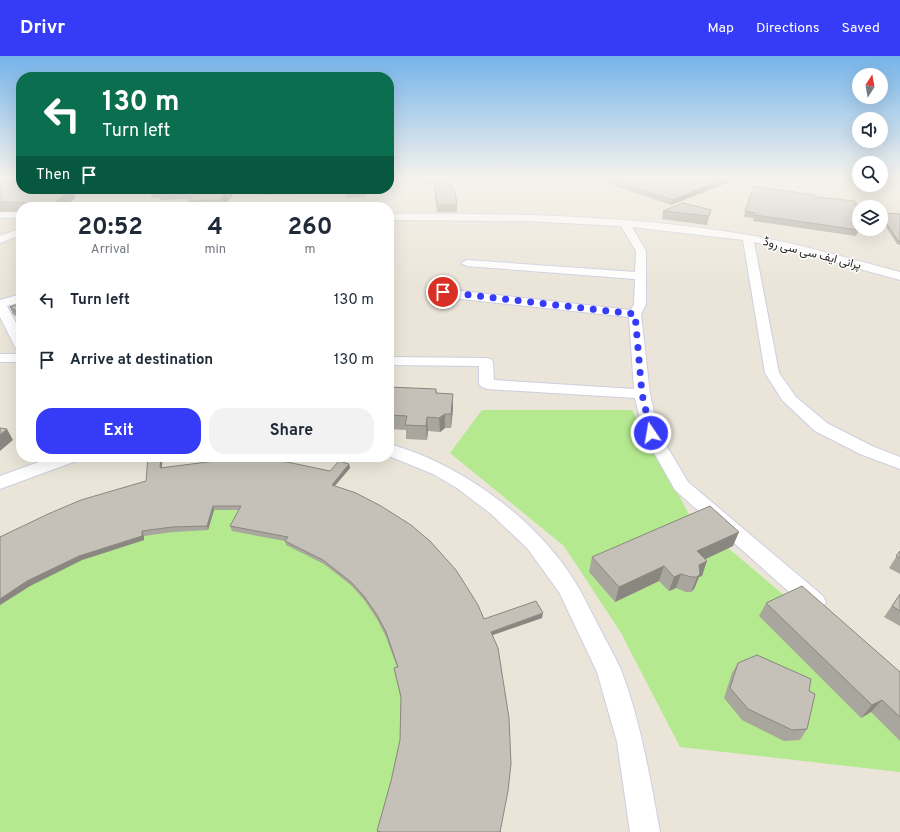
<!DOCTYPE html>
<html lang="en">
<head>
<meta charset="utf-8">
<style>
  :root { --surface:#fff; --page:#f2f2f3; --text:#1f2937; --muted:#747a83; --accent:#363bf8 }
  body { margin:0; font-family:Overpass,Vazirmatn,sans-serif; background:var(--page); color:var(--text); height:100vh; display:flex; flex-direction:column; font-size:15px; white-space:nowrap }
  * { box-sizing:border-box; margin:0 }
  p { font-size:13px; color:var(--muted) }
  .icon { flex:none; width:22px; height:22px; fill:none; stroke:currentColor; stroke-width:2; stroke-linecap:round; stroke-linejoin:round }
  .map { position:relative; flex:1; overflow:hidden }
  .panel { position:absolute; left:16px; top:146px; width:378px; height:260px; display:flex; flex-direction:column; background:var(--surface); border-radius:16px; box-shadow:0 4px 16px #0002 }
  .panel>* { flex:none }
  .hud { position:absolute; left:16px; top:16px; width:378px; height:122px; border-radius:16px; box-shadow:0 4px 16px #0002; background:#0b6e4f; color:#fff; overflow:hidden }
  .needle { width:26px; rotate:11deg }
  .fabs { position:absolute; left:852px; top:12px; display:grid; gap:8px }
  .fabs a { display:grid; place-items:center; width:36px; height:36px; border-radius:50%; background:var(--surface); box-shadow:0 4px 16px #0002; font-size:20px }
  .pin { position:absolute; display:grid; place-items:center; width:34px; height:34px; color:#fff; margin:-17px; border:2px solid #fff; border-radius:50%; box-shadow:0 1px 4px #0007 }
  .me { position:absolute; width:44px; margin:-22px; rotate:348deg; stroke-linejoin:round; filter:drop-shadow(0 0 3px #0008) }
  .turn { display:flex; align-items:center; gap:14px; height:84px; padding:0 20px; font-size:18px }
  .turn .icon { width:52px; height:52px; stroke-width:2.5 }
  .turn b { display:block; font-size:28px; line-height:34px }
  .then { display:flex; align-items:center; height:38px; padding:0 20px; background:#0003; gap:8px; font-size:15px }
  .eta { display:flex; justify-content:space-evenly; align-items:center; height:68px; text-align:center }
  .eta b { font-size:24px; font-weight:700; line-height:28px }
  .primary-button { display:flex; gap:8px; margin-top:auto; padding:8px 20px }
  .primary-button a { flex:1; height:46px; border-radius:16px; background:var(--accent); color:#fff; font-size:16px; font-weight:700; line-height:46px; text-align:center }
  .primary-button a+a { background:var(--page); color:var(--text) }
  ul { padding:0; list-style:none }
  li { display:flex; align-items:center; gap:12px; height:60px; padding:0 20px }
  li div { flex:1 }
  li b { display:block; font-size:15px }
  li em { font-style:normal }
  header { display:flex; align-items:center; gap:24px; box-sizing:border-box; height:56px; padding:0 20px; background:var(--accent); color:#fff }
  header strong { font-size:19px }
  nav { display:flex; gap:22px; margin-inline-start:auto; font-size:14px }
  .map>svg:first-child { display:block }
  .pitch { fill:#b4e98f }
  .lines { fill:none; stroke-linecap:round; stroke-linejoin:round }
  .minor-casing { stroke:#cdcee0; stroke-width:2 }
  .minor { fill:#fff; fill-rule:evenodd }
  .wall { fill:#a9a69e }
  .shaded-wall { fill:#8a8781 }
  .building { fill:#c5c1b8; stroke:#8a8781 }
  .route { stroke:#363bf8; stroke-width:7; stroke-dasharray:0 12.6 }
  .labels { text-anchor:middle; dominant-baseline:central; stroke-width:3; stroke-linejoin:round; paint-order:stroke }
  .far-street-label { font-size:12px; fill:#272727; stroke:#fff }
</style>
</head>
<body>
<header>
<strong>Drivr</strong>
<nav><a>Map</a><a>Directions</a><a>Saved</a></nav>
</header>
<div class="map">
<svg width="900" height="776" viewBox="0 0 900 776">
  <rect width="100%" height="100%" fill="#eae5d8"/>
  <g class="pitch">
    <path d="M 482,354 L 632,354 L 690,460 L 900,637 L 900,716 L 680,691 L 621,577 L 564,490 L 450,397 Z"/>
    <path d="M 321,436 L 497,776 L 0,776 L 0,486 Z"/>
  </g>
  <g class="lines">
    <g class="minor-casing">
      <g id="minor">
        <rect x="0" y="156" width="21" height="6"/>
        <path d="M 389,158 C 509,157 629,159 748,179 C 799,187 849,203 900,216 L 900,224 L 802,197 L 754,186 L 779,317 L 796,341 L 827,367 L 872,390 L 900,401 L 900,413 L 860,398 L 815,375 L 782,344 L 765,317 L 743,184 L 632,171 L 646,195 L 646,248 L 641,258 L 650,338 L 659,377 L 688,426 L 823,540 L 826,546 L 823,552 L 815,555 L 807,552 L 675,434 L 643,377 L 635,342 L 487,333 L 482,331 L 479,328 L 479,310 L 389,309 L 389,301 L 486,302 L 491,303 L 493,306 L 494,324 L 634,333 L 629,261 L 443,241 L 437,237 L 443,233 L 631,254 L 634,248 L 635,223 L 467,210 L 461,207 L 467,204 L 635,216 L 636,195 L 621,170 L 524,165 L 389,164 Z"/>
        <path d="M 21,172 L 21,179 L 0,187 L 0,180 Z"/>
        <path d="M 21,238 L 21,246 L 7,250 L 21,276 L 21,293 L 16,292 L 14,289 L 0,261 L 0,244 Z"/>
        <rect x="0" y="298" width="21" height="8"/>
        <path d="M 389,388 C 459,407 537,463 575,526 C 584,540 591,556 599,571 C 606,585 615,600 621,614 C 641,666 650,722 660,776 L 630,776 L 617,686 L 597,616 L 559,536 L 527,492 L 491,458 L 457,432 L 433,418 L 389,400 Z"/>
        <path d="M 53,401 L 79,401 L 76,405 L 0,433 L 0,420 Z"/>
      </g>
    </g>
    <use href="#minor" class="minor"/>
  </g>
  <g class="wall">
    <path d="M 423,122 L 448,122 L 453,135 L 457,149 L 457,156 L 437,156 L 434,128 L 427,128 Z"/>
    <path d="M 595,122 L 733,122 L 732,125 L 671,149 L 600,125 L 600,124 Z"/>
    <path d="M 734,122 L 746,122 L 735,126 Z"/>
    <path d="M 0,126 L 72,133 L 75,142 L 64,151 L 21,151 L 21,156 L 0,156 Z"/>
    <path d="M 149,133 L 235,133 L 231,143 L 229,143 L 225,151 L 191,151 L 189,145 L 190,143 L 161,144 L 160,142 L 152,142 Z"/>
    <path d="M 257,133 L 311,133 L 310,138 L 258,139 Z"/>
    <path d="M 335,133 L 365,133 L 365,141 L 345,142 L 345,134 L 336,134 Z"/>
    <path d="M 855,148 L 859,151 L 859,165 L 857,165 L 859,174 L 856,180 L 753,165 L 754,162 L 744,161 L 745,155 Z"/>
    <path d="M 663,155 L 709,160 L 707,169 L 662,163 Z"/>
    <path d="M 881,157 L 900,158 L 900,189 L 897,188 L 881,163 Z"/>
    <path d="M 21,247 L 21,264 L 13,258 L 10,251 Z"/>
    <path d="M 389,331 L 436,333 L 437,337 L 453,352 L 451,372 L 445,372 L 440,376 L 428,375 L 427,384 L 406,383 L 406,374 L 389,373 Z"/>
    <path d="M 349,408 L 350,412 L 335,430 L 484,563 L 542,562 L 492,579 L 501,776 L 377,776 L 377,775 L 391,725 L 400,684 L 401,643 L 395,617 L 394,612 L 397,611 L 386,581 L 377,563 L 365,545 L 352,530 L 324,508 L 286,489 L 285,485 L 232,475 L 230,470 L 239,454 L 214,454 L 208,474 L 173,476 L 144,480 L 144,484 L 82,504 L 30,530 L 0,549 L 0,481 L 146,425 L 162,412 L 330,415 Z"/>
    <path d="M 733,490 L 705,503 L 702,520 L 699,521 L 694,533 L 691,536 L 686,536 L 676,532 L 669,535 L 659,525 L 615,546 L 589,516 L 592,501 Z"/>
    <path d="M 900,495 L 900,518 L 889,512 Z"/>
    <path d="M 900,538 L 900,570 L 884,561 Z"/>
    <path d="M 766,547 L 900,616 L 900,685 L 871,656 L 861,662 L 759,560 Z"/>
    <path d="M 738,607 L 809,635 L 807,673 L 800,684 L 784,685 L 742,664 L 724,642 L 732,617 Z"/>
  </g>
  <g class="shaded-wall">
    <path d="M 727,122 L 733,122 L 732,125 L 671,149 L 672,144 Z"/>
    <path d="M 736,122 L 746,122 L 735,126 Z"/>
    <path d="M 72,133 L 75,142 L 64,151 L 55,151 L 54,147 Z"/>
    <path d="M 227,133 L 229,143 L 225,151 L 223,151 L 221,144 Z"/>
    <path d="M 229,133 L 235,133 L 231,143 Z"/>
    <path d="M 453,338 L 453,352 L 451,372 L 451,358 Z"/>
    <path d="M 445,358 L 445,372 L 440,376 L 439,362 Z"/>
    <path d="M 427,361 L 428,375 L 427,384 L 426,370 Z"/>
    <path d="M 7,373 L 13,384 L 0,395 L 0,379 Z"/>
    <path d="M 161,401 L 163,401 L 161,417 L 160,412 Z"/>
    <path d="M 349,408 L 350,412 L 332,433 L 332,429 Z"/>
    <path d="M 213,450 L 214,454 L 208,474 L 207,470 Z"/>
    <path d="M 142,475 L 144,480 L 144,484 L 82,504 L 30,530 L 0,549 L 0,543 L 27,525 L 79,500 Z"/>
    <path d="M 739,476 L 733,490 L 691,510 L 697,495 Z"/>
    <path d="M 707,505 L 702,520 L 699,521 L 694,533 L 691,536 L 697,521 L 699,509 Z"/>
    <path d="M 664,510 L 659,525 L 615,546 L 619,531 Z"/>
    <path d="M 681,518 L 676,532 L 669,535 L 674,521 Z"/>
    <path d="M 543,557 L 542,562 L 490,580 L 491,576 Z"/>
    <path d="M 882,644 L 871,656 L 861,662 L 872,649 Z"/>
  </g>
  <g class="building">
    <path d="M 434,122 L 448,122 L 452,130 L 453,135 L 455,135 L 457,149 L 437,149 Z"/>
    <path d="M 607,122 L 727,122 L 672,144 Z"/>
    <path d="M 0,126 L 21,126 L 21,133 L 72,133 L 54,147 L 0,146 Z"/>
    <path d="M 754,130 L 815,139 L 815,141 L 855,145 L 855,148 L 875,151 L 859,151 L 859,160 L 856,159 L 859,174 L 755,159 L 755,157 L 745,155 Z"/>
    <path d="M 159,133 L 188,133 L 158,134 Z"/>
    <path d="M 196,133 L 226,133 L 221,144 L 189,145 Z"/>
    <rect x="345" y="133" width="19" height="2"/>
    <path d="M 683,147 L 711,154 L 709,160 L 663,155 Z"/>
    <path d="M 881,157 L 900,158 L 900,186 L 898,185 L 881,159 Z"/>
    <path d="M 21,247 L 21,258 L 20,258 L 10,251 Z"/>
    <path d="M 389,331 L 436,333 L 436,337 L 453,338 L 451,358 L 445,358 L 439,362 L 427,361 L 426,370 L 405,369 L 407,360 L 389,359 Z"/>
    <path d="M 0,372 L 7,373 L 0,379 Z"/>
    <path d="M 148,401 L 161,401 L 160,412 L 215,405 L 253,403 L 287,406 L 330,415 L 339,405 L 349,408 L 332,429 L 356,437 L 381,450 L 411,469 L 430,485 L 456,514 L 478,549 L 484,563 L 536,545 L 543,557 L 491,576 L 498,592 L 509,662 L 511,708 L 508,735 L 500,776 L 381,776 L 377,775 L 391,725 L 400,684 L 401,641 L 394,612 L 398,611 L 386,576 L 377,559 L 364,540 L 351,526 L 323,504 L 285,485 L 288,481 L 230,470 L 241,450 L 213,450 L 207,470 L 172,471 L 142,475 L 142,480 L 79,500 L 27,525 L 0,543 L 0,481 L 48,458 L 81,444 L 146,425 Z"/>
    <path d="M 710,450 L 739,476 L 697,495 L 707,505 L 699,509 L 700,518 L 697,521 L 691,521 L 681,518 L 674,521 L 664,510 L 619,531 L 592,501 Z"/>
    <path d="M 900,495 L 900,502 L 896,500 Z"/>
    <path d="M 802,530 L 900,616 L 900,661 L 882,644 L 872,649 L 766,547 Z"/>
    <path d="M 900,538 L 900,555 L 892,550 Z"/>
    <path d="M 757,599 L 811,623 L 809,635 L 815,638 L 807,673 L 792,674 L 748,653 L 730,632 L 738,607 Z"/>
  </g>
  <linearGradient id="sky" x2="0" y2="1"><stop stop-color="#75b4ea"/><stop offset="0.53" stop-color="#f6f3ed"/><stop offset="1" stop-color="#f6f3ed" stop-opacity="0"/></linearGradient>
  <rect width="900" height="230" fill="url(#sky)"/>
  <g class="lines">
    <path class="route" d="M 443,236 L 635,258 L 642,338 L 651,377"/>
  </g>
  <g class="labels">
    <g class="far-street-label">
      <text transform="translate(812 198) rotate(14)">پرانی ایف سی سی روڈ</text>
    </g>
  </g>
</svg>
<div class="fabs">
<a><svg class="needle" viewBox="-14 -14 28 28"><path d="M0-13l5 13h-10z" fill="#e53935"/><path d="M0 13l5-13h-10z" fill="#747a83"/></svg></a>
<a><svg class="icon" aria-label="sound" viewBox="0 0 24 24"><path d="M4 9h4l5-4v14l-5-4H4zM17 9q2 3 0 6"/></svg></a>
<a><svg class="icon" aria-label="search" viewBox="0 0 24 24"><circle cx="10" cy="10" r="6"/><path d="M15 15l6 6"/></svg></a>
<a><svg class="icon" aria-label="layers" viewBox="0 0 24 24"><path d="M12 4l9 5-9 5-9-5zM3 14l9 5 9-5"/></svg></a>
</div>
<div class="pin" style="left:443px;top:236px;background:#d93025"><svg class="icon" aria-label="arrive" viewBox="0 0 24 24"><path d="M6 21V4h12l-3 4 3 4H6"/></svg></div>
<svg class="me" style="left:651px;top:377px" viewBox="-20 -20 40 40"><circle r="17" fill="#363bf8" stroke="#fff" stroke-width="3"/><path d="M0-11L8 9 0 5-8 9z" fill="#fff"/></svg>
<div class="hud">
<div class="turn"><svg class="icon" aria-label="left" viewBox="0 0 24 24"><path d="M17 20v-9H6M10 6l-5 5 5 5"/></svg><div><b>130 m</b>Turn left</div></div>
<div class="then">Then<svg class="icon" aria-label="arrive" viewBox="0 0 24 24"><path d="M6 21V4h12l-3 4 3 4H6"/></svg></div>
</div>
<section class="panel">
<div class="eta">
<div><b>20:52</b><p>Arrival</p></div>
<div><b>4</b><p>min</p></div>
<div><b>260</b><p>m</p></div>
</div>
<ul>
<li><svg class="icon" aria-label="left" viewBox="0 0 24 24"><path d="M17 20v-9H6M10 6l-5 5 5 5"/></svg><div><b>Turn left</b></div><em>130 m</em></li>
<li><svg class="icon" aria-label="arrive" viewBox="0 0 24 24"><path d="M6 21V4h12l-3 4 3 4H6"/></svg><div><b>Arrive at destination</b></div><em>130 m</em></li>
</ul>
<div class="primary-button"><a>Exit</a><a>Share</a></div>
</section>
</div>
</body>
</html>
